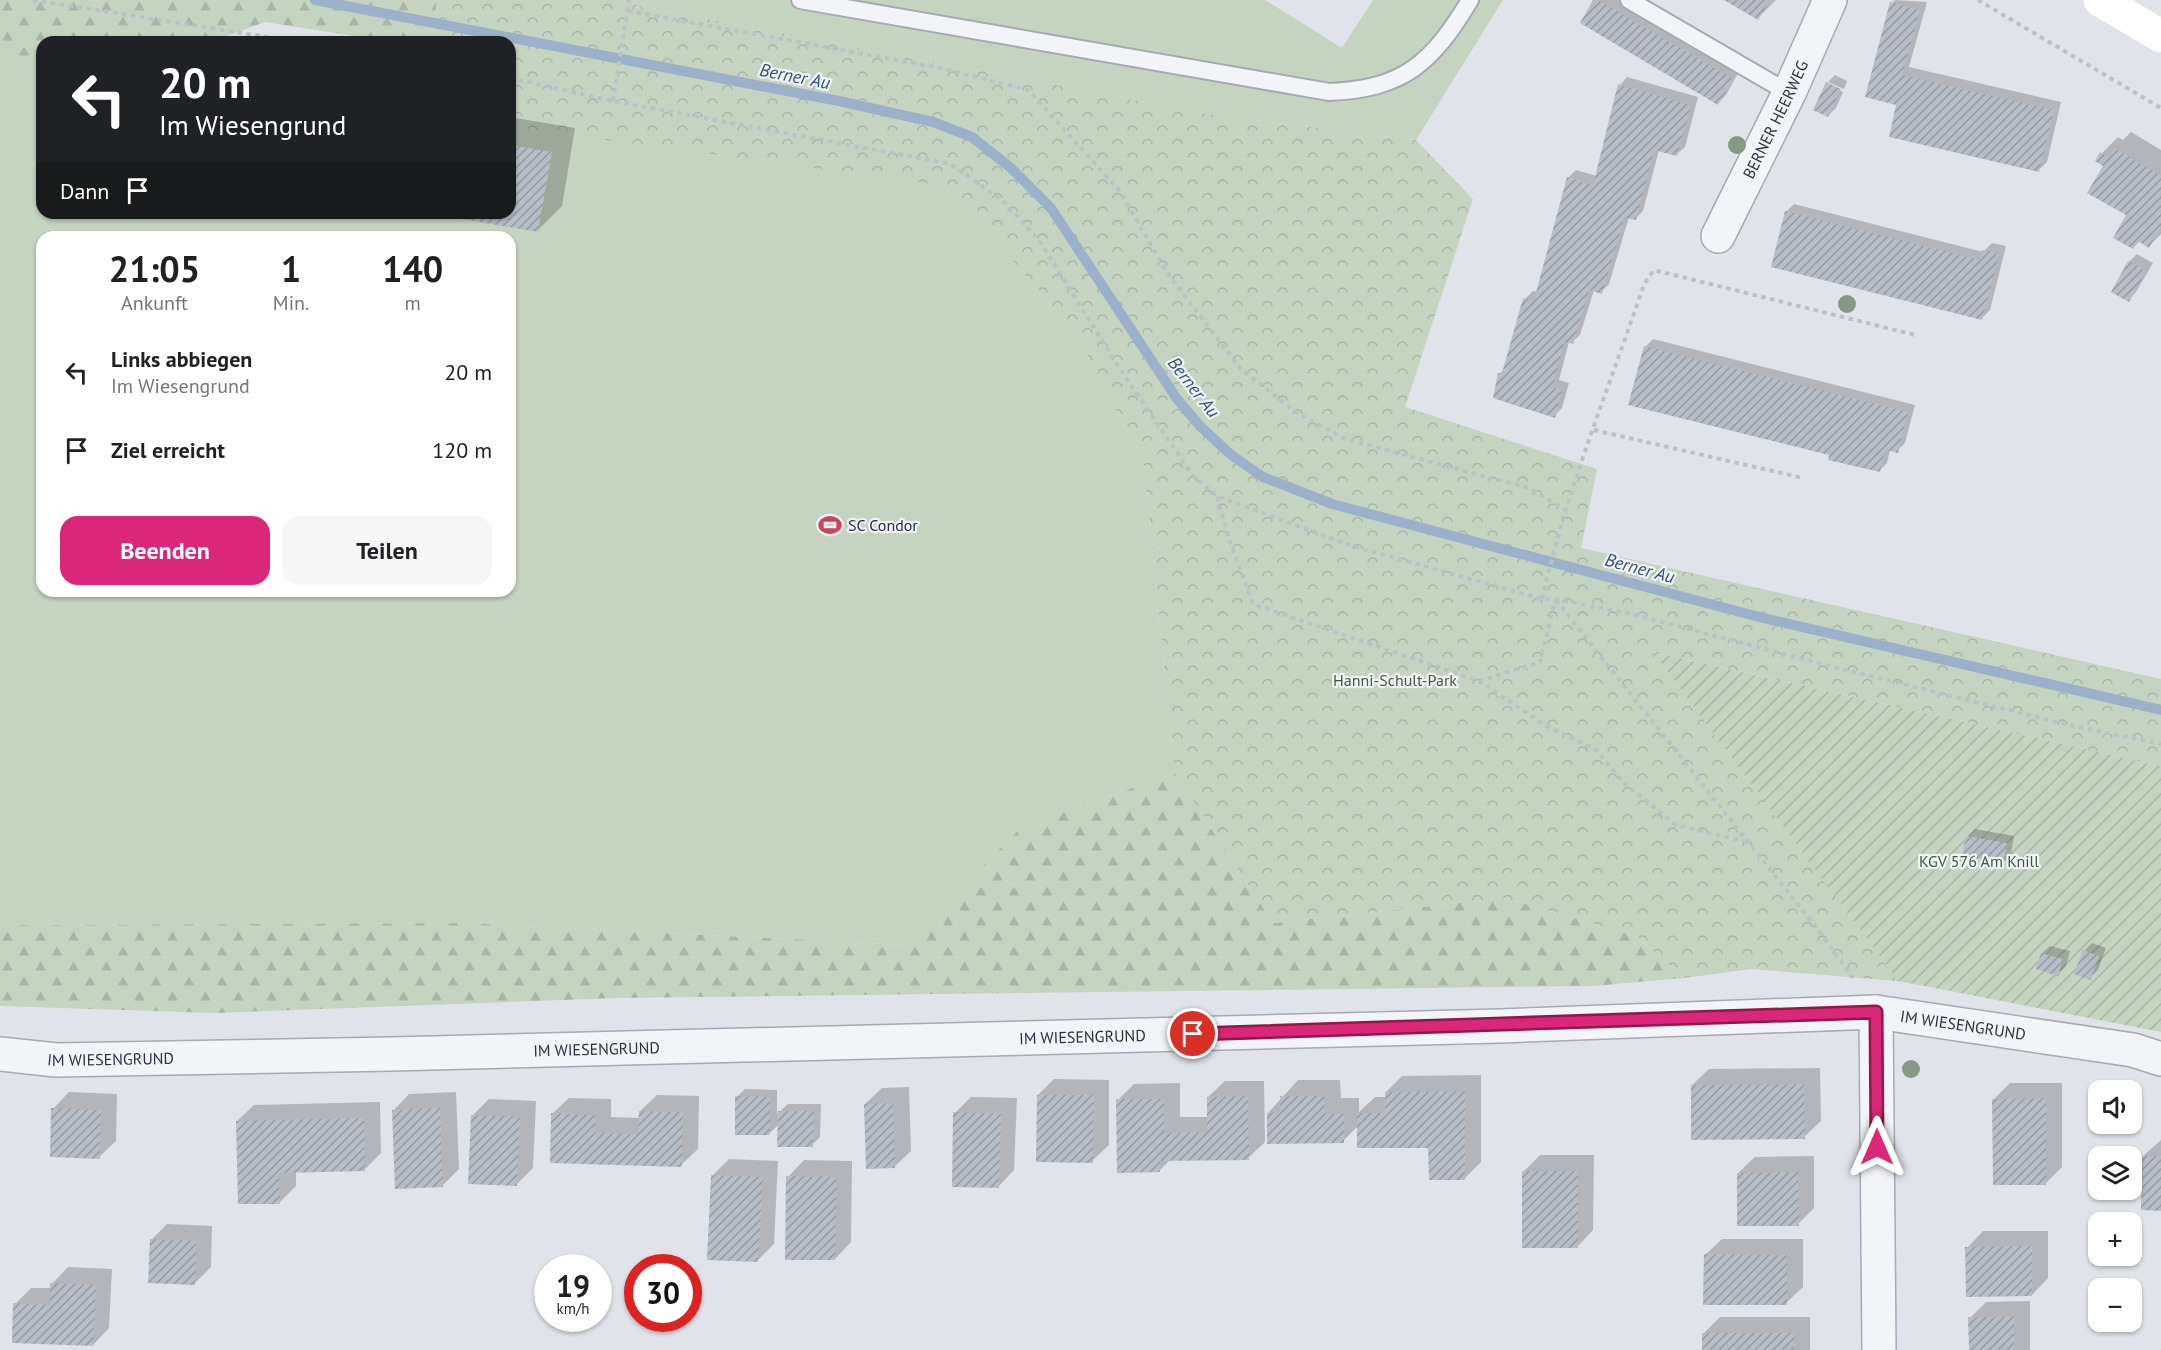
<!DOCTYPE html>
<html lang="de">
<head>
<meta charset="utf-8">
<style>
  :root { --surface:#fff; --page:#f6f6f6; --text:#202124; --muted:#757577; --accent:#db2777 }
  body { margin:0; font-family:"PT Sans",sans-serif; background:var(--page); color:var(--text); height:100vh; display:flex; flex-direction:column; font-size:22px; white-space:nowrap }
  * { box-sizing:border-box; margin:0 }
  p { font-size:20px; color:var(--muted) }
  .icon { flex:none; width:33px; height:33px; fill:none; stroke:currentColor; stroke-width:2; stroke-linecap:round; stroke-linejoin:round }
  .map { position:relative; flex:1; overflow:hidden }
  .side { position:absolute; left:36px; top:231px; width:480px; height:366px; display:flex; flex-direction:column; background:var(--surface); border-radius:18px; box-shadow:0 2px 4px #0004 }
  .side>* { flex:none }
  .hud { position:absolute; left:36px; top:36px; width:480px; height:183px; border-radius:18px; box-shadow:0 2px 4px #0004; background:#202124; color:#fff; overflow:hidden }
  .fabs { position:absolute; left:2088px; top:1080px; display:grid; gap:12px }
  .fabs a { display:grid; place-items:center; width:54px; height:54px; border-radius:12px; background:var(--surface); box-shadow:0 2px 4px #0004; font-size:30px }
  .speed { position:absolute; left:534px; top:1254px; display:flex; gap:12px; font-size:30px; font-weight:700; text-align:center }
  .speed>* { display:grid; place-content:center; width:78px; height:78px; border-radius:50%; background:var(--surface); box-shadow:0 2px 4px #0004; line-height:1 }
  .speed small { font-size:15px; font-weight:400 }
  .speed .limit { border:9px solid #d22; background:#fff; color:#111 }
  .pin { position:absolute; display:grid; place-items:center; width:51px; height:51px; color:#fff; margin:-26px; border:3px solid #fff; border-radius:50%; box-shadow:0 2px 6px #0007 }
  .me { position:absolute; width:66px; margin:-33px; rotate:0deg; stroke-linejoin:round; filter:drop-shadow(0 0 4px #0008) }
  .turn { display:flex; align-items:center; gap:21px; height:126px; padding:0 24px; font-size:27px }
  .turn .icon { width:78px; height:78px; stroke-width:2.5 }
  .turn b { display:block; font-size:42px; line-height:51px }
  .then { display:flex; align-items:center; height:57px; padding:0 24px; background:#0003; gap:12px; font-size:22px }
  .eta { display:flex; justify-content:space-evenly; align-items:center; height:102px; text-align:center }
  .eta b { font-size:36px; font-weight:600; line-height:42px }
  .action { display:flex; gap:12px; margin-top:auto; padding:12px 24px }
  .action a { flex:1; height:69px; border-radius:18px; background:var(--accent); color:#fff; font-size:24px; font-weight:600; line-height:69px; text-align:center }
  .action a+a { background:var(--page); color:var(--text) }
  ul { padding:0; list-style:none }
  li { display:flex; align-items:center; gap:18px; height:78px; padding:0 24px }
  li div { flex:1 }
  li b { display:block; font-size:22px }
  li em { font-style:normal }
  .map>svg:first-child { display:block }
  .grass { fill:#c5d3c1; fill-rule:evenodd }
  .forest { fill:url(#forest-firs) }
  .park { fill:url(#park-crowns) }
  .garden { fill:url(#garden-furrows) }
  .shadow { fill:#0003 }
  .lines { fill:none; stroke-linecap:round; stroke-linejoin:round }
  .stream { stroke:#9bb1c9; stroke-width:10 }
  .building { fill:url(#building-hatch) }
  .service-casing { stroke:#a5aab3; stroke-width:20 }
  .minor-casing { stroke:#a5aab3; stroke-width:36 }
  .path { stroke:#bdc1c7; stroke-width:4; stroke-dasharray:4.5 4.5; stroke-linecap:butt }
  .service { stroke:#f2f4f7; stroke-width:16 }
  .minor { stroke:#f2f4f7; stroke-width:33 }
  .secondary { stroke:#fff; stroke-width:33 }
  .tree { fill:#869987 }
  .route-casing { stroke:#8e194d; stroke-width:15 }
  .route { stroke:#db2777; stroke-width:10 }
  .labels { text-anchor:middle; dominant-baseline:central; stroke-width:4.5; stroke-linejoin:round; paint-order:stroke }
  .street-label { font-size:16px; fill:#283140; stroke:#eff2f6 }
  .poi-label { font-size:16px; fill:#283140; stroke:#eff2f6; text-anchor:start }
  .park-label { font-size:16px; fill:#3d5c36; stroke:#eff2f6 }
  .water-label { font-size:18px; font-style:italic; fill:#335074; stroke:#eff2f6 }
</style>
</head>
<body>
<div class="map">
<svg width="2161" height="1350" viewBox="0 0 2161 1350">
  <defs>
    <pattern id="forest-firs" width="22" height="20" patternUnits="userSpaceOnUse" patternTransform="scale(1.5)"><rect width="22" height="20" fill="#c5d3c1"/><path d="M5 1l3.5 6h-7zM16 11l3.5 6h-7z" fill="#a9b6a7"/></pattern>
    <pattern id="park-crowns" width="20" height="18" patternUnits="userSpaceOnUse" patternTransform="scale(1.5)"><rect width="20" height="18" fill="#c5d3c1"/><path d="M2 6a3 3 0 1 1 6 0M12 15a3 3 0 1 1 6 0" fill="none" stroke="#a9b6a7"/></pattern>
    <pattern id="garden-furrows" width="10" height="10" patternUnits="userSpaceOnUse" patternTransform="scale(1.5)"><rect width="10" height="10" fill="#c5d3c1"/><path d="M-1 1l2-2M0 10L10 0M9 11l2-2" fill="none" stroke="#a9b6a7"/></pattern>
    <pattern id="building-hatch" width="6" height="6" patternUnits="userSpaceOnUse" patternTransform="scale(1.5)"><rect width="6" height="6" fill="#b7bdc6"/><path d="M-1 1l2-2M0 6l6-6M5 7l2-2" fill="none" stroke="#959aa2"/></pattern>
  </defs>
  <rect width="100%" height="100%" fill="#e0e3e9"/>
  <g class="grass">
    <path d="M 610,0 L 1265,0 L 1342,48 L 1373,0 L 1503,0 L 1416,140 L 1207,114 Z"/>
    <path d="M 0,61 L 42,69 L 42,213 L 510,213 L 510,127 L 947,185 L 1073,329 L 1143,459 L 1175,773 L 1021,827 L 907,945 L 463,923 L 23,925 L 0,922 ZM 42,237 L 510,237 L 510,591 L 42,591 Z"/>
  </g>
  <g class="forest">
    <path d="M 0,0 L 437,0 L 432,42 L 392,42 L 265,22 L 211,42 L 42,42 L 42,69 L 0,61 Z"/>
    <path d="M 1175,773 L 1273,923 L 1505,898 L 1636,936 L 1684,978 L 1593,986 L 616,998 L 215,1013 L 0,1006 L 0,922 L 23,925 L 463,923 L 906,945 L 1021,827 Z"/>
  </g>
  <path class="park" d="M 437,0 L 610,0 L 1207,114 L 1416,140 L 1473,199 L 1405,407 L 1597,469 L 1581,548 L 2161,679 L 2161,766 L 1654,652 L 1898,981 L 1751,969 L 1684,978 L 1636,936 L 1505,898 L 1273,923 L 1175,773 L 1143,459 L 1073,329 L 947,186 L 510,127 L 510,42 L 432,42 Z"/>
  <path class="garden" d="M 1653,652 L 2161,766 L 2161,1032 L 1898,981 Z"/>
  <g class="shadow">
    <path d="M 1595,0 L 1619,0 L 1739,71 L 1726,95 L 1718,103 Z"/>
    <path d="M 1727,0 L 1776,0 L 1758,18 Z"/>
    <path d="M 1895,0 L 1927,2 L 1909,67 L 2061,102 L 2047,162 L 2039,170 L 1897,104 L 1892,3 Z"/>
    <path d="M 1835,75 L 1847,81 L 1844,89 L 1828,82 Z"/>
    <path d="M 1627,77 L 1698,97 L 1685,147 L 1677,154 L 1659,150 L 1643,211 L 1635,219 L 1629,217 L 1609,284 L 1601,292 L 1594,290 L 1580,335 L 1572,342 L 1569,342 L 1559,380 L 1569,383 L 1562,408 L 1554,416 L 1499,374 L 1506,367 L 1525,299 L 1533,291 L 1538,292 L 1568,178 L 1576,170 L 1597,176 L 1620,85 Z"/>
    <path d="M 1828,82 L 1828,85 L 1843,92 L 1836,108 L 1828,116 Z"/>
    <path d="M 510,117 L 575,128 L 562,206 L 537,231 L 435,213 L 510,213 Z"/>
    <path d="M 2131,132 L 2161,150 L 2161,234 L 2149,246 L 2140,241 L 2133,248 L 2128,215 L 2102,153 L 2118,137 L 2123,140 Z"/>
    <path d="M 1794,204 L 1983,252 L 1992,243 L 2006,246 L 1990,310 L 1982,318 L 1786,212 Z"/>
    <path d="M 2137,254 L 2153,263 L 2136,292 L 2128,300 L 2129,262 Z"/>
    <path d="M 1653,339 L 1915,405 L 1905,443 L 1897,451 L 1890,450 L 1887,463 L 1879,471 L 1831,454 L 1645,347 Z"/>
    <path d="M 1975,829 L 2014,836 L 2011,854 L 2003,862 L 1967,837 Z"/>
    <path d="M 2092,943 L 2106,948 L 2098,970 L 2090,978 L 2084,951 Z"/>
    <path d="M 2050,946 L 2070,951 L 2066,966 L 2058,974 L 2042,953 Z"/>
    <path d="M 1820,1068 L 1821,1121 L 1804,1137 L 1692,1085 L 1709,1069 Z"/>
    <path d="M 1481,1075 L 1481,1162 L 1465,1178 L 1430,1146 L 1358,1126 L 1343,1141 L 1268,1113 L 1298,1080 L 1340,1080 L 1341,1098 L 1359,1098 L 1359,1112 L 1375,1097 L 1386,1097 L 1386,1092 L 1402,1076 Z"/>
    <path d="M 1054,1079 L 1109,1080 L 1109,1145 L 1092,1161 L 1038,1095 Z"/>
    <path d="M 1225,1081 L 1264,1081 L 1265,1142 L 1248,1158 L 1171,1159 L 1159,1171 L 1118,1100 L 1134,1084 L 1180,1083 L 1180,1117 L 1209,1117 L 1208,1097 Z"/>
    <path d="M 2010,1083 L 2062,1083 L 2062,1167 L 2046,1183 L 1994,1099 Z"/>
    <path d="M 909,1087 L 911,1151 L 894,1167 L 865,1104 L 882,1088 Z"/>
    <path d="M 745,1089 L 777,1090 L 777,1114 L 788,1104 L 821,1104 L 820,1137 L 812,1145 L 779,1124 L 769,1134 L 737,1097 Z"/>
    <path d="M 69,1092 L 117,1094 L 116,1141 L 99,1157 L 53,1109 Z"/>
    <path d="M 456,1092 L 459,1169 L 442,1186 L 393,1111 L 409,1094 Z"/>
    <path d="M 657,1095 L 699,1096 L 698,1149 L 681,1165 L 551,1161 L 552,1114 L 569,1098 L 611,1099 L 611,1117 L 640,1118 L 640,1111 Z"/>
    <path d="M 971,1097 L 1017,1098 L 1014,1170 L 998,1187 L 955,1113 Z"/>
    <path d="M 489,1099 L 536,1101 L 533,1168 L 516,1185 L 473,1115 Z"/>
    <path d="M 380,1102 L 381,1153 L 364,1170 L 296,1171 L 296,1186 L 280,1202 L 237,1121 L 254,1105 Z"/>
    <path d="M 2161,1140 L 2161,1209 L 2143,1156 Z"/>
    <path d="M 1540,1155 L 1594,1155 L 1593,1230 L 1577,1247 L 1524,1171 Z"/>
    <path d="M 1814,1156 L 1814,1208 L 1798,1224 L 1738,1173 L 1755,1157 Z"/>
    <path d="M 729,1159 L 778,1161 L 774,1244 L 758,1260 L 712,1176 Z"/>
    <path d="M 804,1160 L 852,1161 L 851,1242 L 835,1259 L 788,1177 Z"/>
    <path d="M 167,1224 L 212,1226 L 211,1267 L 194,1284 L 151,1240 Z"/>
    <path d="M 1983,1231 L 2048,1231 L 2048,1278 L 2032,1295 L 1967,1248 Z"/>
    <path d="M 1722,1239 L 1803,1239 L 1803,1287 L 1786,1303 L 1705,1255 Z"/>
    <path d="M 68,1267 L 112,1269 L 109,1328 L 93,1345 L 15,1304 L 31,1288 L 51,1288 L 52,1284 Z"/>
    <path d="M 2030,1301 L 2030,1350 L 1970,1350 L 1970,1318 L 1986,1302 Z"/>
    <path d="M 1720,1317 L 1810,1317 L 1810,1350 L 1703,1350 L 1703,1334 Z"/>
  </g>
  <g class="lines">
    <path class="stream" d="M 315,0 L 839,101 L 933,122 L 972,137 L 1011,168 L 1051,208 L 1177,399 L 1200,426 L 1230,454 L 1263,477 L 1332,504 L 1763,618 L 2161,710"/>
  </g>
  <g class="building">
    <path d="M 1593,0 L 1598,0 L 1733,79 L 1718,105 L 1580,23 Z"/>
    <path d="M 1724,0 L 1770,0 L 1758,20 Z"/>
    <path d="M 1890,2 L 1920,10 L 1902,75 L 2054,110 L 2039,172 L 1889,137 L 1896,105 L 1865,97 Z"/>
    <path d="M 1826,82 L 1841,89 L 1828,117 L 1813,110 Z"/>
    <path d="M 1618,84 L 1691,105 L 1677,156 L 1654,150 L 1636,220 L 1624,218 L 1602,294 L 1589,290 L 1573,344 L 1564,342 L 1553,388 L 1562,390 L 1555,418 L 1493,398 L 1498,373 L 1502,373 L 1523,298 L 1534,300 L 1567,177 L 1593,185 Z"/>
    <path d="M 510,145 L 552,152 L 538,232 L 433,214 L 510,213 Z"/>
    <path d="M 2114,148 L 2161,176 L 2161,227 L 2149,248 L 2138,241 L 2133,249 L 2113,238 L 2126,215 L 2087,193 L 2103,166 L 2095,161 L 2100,152 L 2108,157 Z"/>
    <path d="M 1785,211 L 1980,260 L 1982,250 L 1999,254 L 1982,320 L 1771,267 Z"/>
    <path d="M 2128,261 L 2146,271 L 2129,302 L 2111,292 Z"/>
    <path d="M 1644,346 L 1908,412 L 1898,453 L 1885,450 L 1880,472 L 1828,460 L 1829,455 L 1628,405 Z"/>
    <path d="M 1966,836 L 2007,843 L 2004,863 L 1962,856 Z"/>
    <path d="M 2083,950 L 2099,956 L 2090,980 L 2074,974 Z"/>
    <path d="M 2041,953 L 2063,959 L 2058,976 L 2036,969 Z"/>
    <path d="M 1804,1084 L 1805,1139 L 1691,1140 L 1691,1085 Z"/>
    <path d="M 1465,1091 L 1465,1180 L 1429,1180 L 1428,1148 L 1357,1148 L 1357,1113 L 1385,1113 L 1385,1092 Z"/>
    <path d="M 1037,1095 L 1094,1095 L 1093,1163 L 1036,1162 Z"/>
    <path d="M 735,1096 L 770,1097 L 770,1135 L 735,1135 Z"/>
    <path d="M 1248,1096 L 1249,1160 L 1160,1161 L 1160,1172 L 1117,1173 L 1116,1099 L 1164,1099 L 1164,1133 L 1207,1132 L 1207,1097 Z"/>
    <path d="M 1280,1096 L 1324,1096 L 1325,1114 L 1344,1114 L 1344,1143 L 1267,1144 L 1267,1113 L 1280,1112 Z"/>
    <path d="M 2046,1098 L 2046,1185 L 1993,1185 L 1992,1099 Z"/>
    <path d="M 893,1103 L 895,1168 L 866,1169 L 864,1104 Z"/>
    <path d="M 51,1108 L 101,1110 L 100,1159 L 50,1157 Z"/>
    <path d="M 440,1108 L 443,1187 L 395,1189 L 392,1110 Z"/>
    <path d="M 639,1111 L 683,1112 L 682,1167 L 550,1163 L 551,1113 L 595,1115 L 595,1133 L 638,1134 Z"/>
    <path d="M 778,1111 L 814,1111 L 813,1147 L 777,1147 Z"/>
    <path d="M 953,1112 L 1001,1114 L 999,1188 L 952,1187 Z"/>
    <path d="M 471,1115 L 520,1117 L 517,1186 L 468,1184 Z"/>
    <path d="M 364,1118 L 365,1171 L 279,1173 L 280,1204 L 238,1204 L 236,1121 Z"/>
    <path d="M 2142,1156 L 2161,1156 L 2161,1211 L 2141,1210 Z"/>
    <rect x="1522" y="1171" width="56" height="77"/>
    <path d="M 1798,1172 L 1799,1226 L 1737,1226 L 1737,1173 Z"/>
    <path d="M 711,1175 L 763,1177 L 758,1262 L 707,1260 Z"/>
    <path d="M 786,1176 L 837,1177 L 835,1260 L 785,1260 Z"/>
    <path d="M 150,1239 L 196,1241 L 195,1285 L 148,1283 Z"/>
    <path d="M 2032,1246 L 2032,1296 L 1966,1297 L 1965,1247 Z"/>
    <path d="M 1704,1254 L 1787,1255 L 1787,1305 L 1703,1305 Z"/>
    <path d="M 50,1283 L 96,1285 L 93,1346 L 12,1343 L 13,1303 L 50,1305 Z"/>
    <path d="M 1968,1317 L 2014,1317 L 2014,1350 L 1969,1350 Z"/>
    <rect x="1702" y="1333" width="92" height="17"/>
  </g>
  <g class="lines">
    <g class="service-casing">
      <g id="service">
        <path d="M 800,0 L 1329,92 C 1404,89 1432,63 1470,0"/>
        <path d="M 1629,0 L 1789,93"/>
      </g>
    </g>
    <g class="minor-casing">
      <g id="minor">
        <path id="s1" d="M 1718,236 L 1789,93 L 1830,0"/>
        <path d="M 1876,1012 L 1879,1350"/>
        <path id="s2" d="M 0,1054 L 56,1060 L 392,1054 L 1500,1026 L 1876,1012 L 2133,1050 L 2161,1059"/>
      </g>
    </g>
    <g class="path">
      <path d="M 33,0 L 299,42"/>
      <path d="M 1978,0 L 2161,108"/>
      <path d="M 628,11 L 941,68 L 1028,90 L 1119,190 L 1168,274 L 1240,368 L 1294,411 L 1345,439 L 1529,488 L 1567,511"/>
      <path d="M 510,78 L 613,101 L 951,164 L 1004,202 L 1041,243 L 1116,363 L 1193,476 L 1217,496 L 1352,546 L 1542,599 L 1555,599 L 1631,614 L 1842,669 L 2065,724 L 2161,744"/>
      <path d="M 613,101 L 629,0"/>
      <path d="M 1594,430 L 1803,478"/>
      <path d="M 1217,497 L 1229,539 L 1253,604 L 1479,681 L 1548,727 L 1594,748 L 1623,782 L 1676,825 L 1747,842"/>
      <path d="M 1542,599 C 1566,492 1609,388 1644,284 L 1654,270 L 1915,335"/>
      <path d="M 1556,600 L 1819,931 L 1853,978"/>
      <path d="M 1479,681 L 1540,662 L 1555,600"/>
    </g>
    <use href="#service" class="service"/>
    <use href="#minor" class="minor"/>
    <path class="secondary" d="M 2100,0 L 2161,36"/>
  </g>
  <g class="tree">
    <circle cx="1737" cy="145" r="9"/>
    <circle cx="1847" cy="304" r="9"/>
    <circle cx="1911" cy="1069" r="9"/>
  </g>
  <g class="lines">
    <g class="route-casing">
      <path id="route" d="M 1193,1034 L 1876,1012 L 1877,1147"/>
    </g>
    <use href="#route" class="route"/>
  </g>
  <defs>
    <g id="stadium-bare" transform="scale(1.8)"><path d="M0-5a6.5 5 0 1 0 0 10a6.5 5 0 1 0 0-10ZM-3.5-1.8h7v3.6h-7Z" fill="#cd455a" stroke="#eff2f6" stroke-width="2.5" paint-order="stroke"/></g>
  </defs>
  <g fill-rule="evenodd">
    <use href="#stadium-bare" x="830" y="525"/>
  </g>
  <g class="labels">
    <g class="street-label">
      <text stroke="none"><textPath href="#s1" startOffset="130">BERNER HEERWEG</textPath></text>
      <text stroke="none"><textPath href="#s2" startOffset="1965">IM WIESENGRUND</textPath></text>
      <text stroke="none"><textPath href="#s2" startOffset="1083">IM WIESENGRUND</textPath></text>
      <text stroke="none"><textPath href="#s2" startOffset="597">IM WIESENGRUND</textPath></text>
      <text stroke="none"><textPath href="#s2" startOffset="111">IM WIESENGRUND</textPath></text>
    </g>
    <g class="poi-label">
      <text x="848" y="525">SC Condor</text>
    </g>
    <g class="park-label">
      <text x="1395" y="680">Hanni-Schult-Park</text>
      <text x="1979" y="861">KGV 576 Am Knill</text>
    </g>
    <g class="water-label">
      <text transform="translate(795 76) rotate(11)">Berner Au</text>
      <text transform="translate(1194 387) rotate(52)">Berner Au</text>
      <text transform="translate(1640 568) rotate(15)">Berner Au</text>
    </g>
  </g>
</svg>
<div class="fabs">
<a><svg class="icon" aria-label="sound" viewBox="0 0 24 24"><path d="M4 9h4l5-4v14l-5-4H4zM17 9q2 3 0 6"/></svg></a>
<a><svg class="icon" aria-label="layers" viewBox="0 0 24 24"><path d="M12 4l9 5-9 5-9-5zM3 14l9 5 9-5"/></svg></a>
<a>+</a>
<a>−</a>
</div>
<div class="speed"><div>19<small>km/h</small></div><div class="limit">30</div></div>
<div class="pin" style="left:1193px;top:1034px;background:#d93025"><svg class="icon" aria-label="arrive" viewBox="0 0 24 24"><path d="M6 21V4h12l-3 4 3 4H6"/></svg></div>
<svg class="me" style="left:1877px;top:1147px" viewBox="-20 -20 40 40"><path d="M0-17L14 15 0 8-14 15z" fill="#db2777" stroke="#fff" stroke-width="4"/></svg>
<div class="hud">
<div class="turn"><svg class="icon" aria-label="left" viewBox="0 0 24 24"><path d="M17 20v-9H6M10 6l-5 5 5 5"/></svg><div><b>20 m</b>Im Wiesengrund</div></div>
<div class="then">Dann<svg class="icon" aria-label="arrive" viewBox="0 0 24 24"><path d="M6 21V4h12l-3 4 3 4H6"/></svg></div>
</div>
<section class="side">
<div class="eta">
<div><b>21:05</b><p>Ankunft</p></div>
<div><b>1</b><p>Min.</p></div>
<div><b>140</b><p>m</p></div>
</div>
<ul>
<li><svg class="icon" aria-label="left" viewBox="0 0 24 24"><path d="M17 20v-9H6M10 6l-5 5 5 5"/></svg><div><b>Links abbiegen</b><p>Im Wiesengrund</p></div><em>20 m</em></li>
<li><svg class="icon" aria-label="arrive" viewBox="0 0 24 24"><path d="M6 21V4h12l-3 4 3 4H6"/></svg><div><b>Ziel erreicht</b></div><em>120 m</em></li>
</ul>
<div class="action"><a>Beenden</a><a>Teilen</a></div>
</section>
</div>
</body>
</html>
